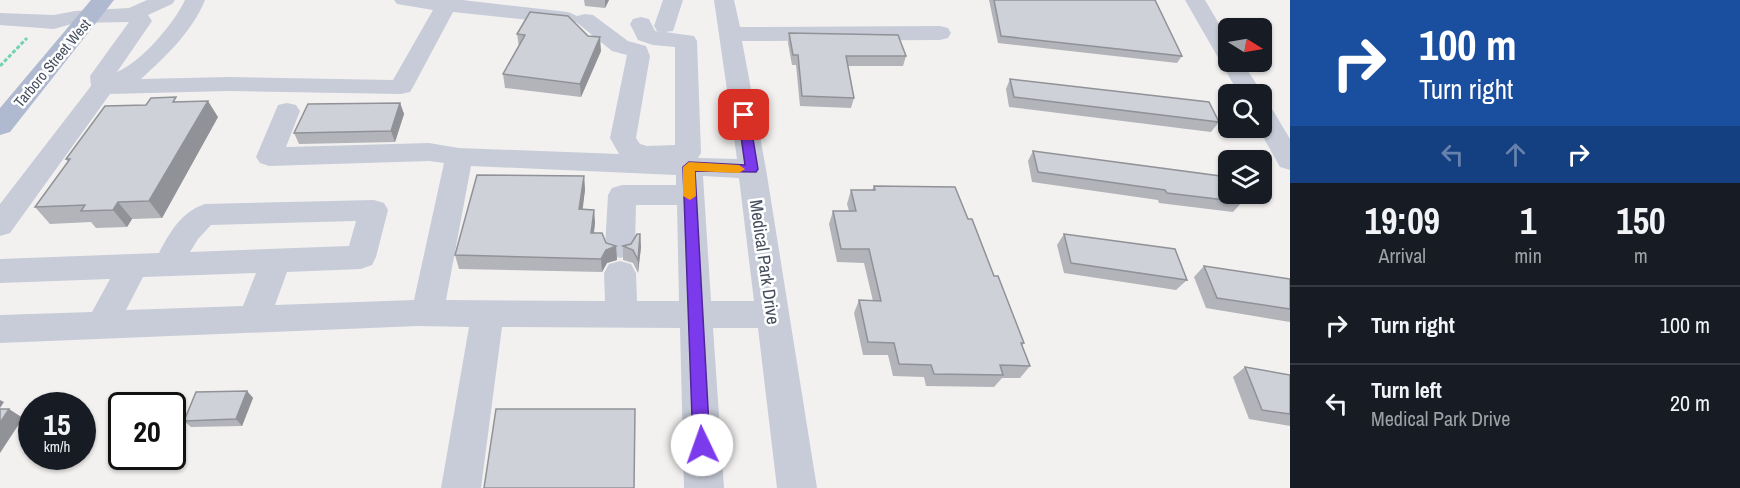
<!DOCTYPE html>
<html lang="en">
<head>
<meta charset="utf-8">
<style>
  :root { --surface:#171b24; --page:#20242c; --text:#f1f3f6; --muted:#9ea1a6; --line:#363941 }
  body { margin:0; font-family:"Archivo Narrow",sans-serif; background:var(--page); color:var(--text); height:100vh; display:flex; flex-direction:column; font-size:22px; white-space:nowrap }
  * { box-sizing:border-box; margin:0 }
  p { font-size:20px; color:var(--muted) }
  .icon { flex:none; width:33px; height:33px; fill:none; stroke:currentColor; stroke-width:2; stroke-linecap:round; stroke-linejoin:round }
  .map { position:relative; flex:1; overflow:hidden }
  .drawer { display:flex; flex-direction:column; background:var(--surface); width:450px }
  .drawer>* { flex:none }
  .top-card { background:#1a4fa0; color:#fff; overflow:hidden }
  .needle { width:39px; rotate:101deg }
  .fabs { position:absolute; left:1218px; top:18px; display:grid; gap:12px }
  .fabs a { display:grid; place-items:center; width:54px; height:54px; border-radius:9px; background:var(--surface); box-shadow:0 2px 4px #0004; font-size:30px }
  .speed { position:absolute; left:18px; top:392px; display:flex; gap:12px; font-size:30px; font-weight:700; text-align:center }
  .speed>* { display:grid; place-content:center; width:78px; height:78px; border-radius:50%; background:var(--surface); box-shadow:0 2px 4px #0004; line-height:1 }
  .speed small { font-size:15px; font-weight:400 }
  .speed .limit { border:3px solid #111; border-radius:9px; background:#fff; color:#111 }
  .pin { position:absolute; display:grid; place-items:center; width:51px; height:51px; color:#fff; margin:-26px; border-radius:12px; box-shadow:0 3px 9px #0006 }
  .me { position:absolute; width:66px; margin:-33px; rotate:357deg; stroke-linejoin:round; filter:drop-shadow(0 0 4px #0008) }
  .turn { display:flex; align-items:center; gap:21px; height:126px; padding:0 30px; font-size:27px }
  .turn .icon { width:78px; height:78px; stroke-width:2.5 }
  .turn b { display:block; font-size:42px; line-height:51px }
  .lanes { display:flex; align-items:center; height:57px; padding:0 30px; background:#0003; justify-content:center; gap:30px; direction:ltr }
  .lanes .off { opacity:.35 }
  .eta { display:flex; justify-content:space-evenly; align-items:center; height:102px; text-align:center }
  .eta b { font-size:36px; font-weight:700; line-height:42px }
  ul { padding:0; list-style:none }
  li { display:flex; align-items:center; gap:18px; height:78px; padding:0 30px; border-top:2px solid var(--line) }
  li div { flex:1 }
  li b { display:block; font-size:22px }
  li em { font-style:normal }
  main { display:flex; flex:1; min-height:0 }
  .map>svg:first-child { display:block }
  .lines { fill:none; stroke-linecap:round; stroke-linejoin:round }
  .path { stroke:#73d2b6; stroke-width:3; stroke-dasharray:4 2; stroke-linecap:butt }
  .minor { fill:#c7ccd8; fill-rule:evenodd }
  .major { fill:#afb9d0; fill-rule:evenodd }
  .wall { fill:#b2b4ba }
  .shaded-wall { fill:#919297 }
  .building { fill:#cfd1d8; stroke:#919297; stroke-width:1.5 }
  .route { fill:#7c3aed; stroke:#51269a; stroke-width:1.5 }
  .slow { fill:#f59e0b }
  .labels { text-anchor:middle; dominant-baseline:central; stroke-width:5; stroke-linejoin:round; paint-order:stroke }
  .far-street-label { font-size:15px; fill:#474f5f; stroke:#fff }
  .street-label { font-size:18px; fill:#474f5f; stroke:#fff }
</style>
</head>
<body>
<main>
<div class="map">
<svg width="1290" height="488" viewBox="0 0 1290 488">
  <rect width="100%" height="100%" fill="#f3f1f0"/>
  <g class="lines">
    <path class="path" d="M 0,66 L 27,38"/>
    <g class="minor">
      <path d="M 147,0 L 175,0 L 172,4 L 148,15 L 152,21 L 117,72 C 142,61 173,25 185,0 L 205,0 C 192,32 166,56 141,79 L 229,77 L 393,80 L 433,10 L 397,4 L 394,0 L 462,0 L 568,12 L 577,16 L 585,14 L 593,15 L 628,41 L 646,46 L 650,56 L 636,138 L 640,144 L 647,146 L 675,145 L 675,47 L 653,45 L 638,40 L 630,24 L 633,19 L 641,17 L 649,19 L 655,31 L 664,32 L 657,31 L 654,26 L 663,0 L 683,0 L 673,31 L 665,32 L 694,36 L 697,41 L 701,153 L 698,158 L 737,159 L 714,0 L 734,0 L 740,27 L 940,26 L 948,28 L 951,33 L 948,38 L 940,40 L 742,41 L 766,169 L 817,488 L 777,488 L 758,328 L 713,328 L 724,488 L 684,488 L 680,328 L 502,327 L 481,488 L 441,488 L 469,327 L 418,326 L 0,343 L 0,315 L 92,312 L 110,279 L 0,283 L 0,259 L 159,253 C 170,232 181,212 205,204 L 374,200 L 384,203 L 388,210 L 376,257 L 372,265 L 361,269 L 287,272 L 275,305 L 414,300 L 444,163 L 429,161 L 269,166 L 260,163 L 256,157 L 278,105 L 287,103 L 296,105 L 300,111 L 286,147 L 429,143 L 459,148 L 619,154 L 610,138 L 627,55 L 612,51 L 576,22 L 568,24 L 453,12 L 413,87 L 410,92 L 401,94 L 229,91 L 110,94 L 10,233 L 0,236 L 0,204 L 91,86 L 90,76 L 129,22 L 75,23 L 54,29 L 0,25 L 0,13 L 54,15 L 75,11 L 129,8 ZM 471,166 L 676,175 L 676,185 L 622,185 L 612,188 L 608,195 L 605,247 L 609,255 L 620,258 L 631,255 L 635,247 L 636,205 L 677,205 L 679,301 L 637,301 L 636,273 L 631,264 L 620,261 L 609,264 L 604,273 L 605,301 L 446,300 ZM 703,176 L 739,178 L 754,301 L 711,301 ZM 356,221 L 349,246 L 190,252 L 198,239 L 211,225 ZM 256,273 L 243,306 L 126,310 L 143,277 Z"/>
      <path d="M 1185,0 L 1205,0 L 1228,39 L 1228,62 L 1242,62 L 1263,94 L 1262,97 L 1262,94 L 1239,94 Z"/>
      <path d="M 1262,105 L 1271,107 L 1290,139 L 1290,170 L 1280,167 L 1258,128 L 1262,128 Z"/>
    </g>
    <path class="major" d="M 91,0 L 114,0 L 10,132 L 0,135 L 0,108 Z"/>
  </g>
  <g class="wall">
    <path d="M 584,0 L 609,0 L 605,8 L 585,6 Z"/>
    <path d="M 989,0 L 1155,0 L 1182,56 L 1177,63 L 998,43 Z"/>
    <path d="M 530,12 L 601,51 L 581,97 L 505,88 L 503,74 L 519,47 L 517,34 Z"/>
    <path d="M 789,33 L 906,56 L 903,66 L 848,66 L 854,98 L 851,108 L 800,106 L 796,65 L 792,65 L 788,43 Z"/>
    <path d="M 1010,79 L 1219,122 L 1211,132 L 1009,107 L 1006,89 Z"/>
    <path d="M 179,101 L 218,117 L 162,218 L 132,219 L 127,227 L 96,228 L 91,222 L 50,224 L 35,207 L 68,162 L 66,159 L 146,105 Z"/>
    <path d="M 400,103 L 404,114 L 395,142 L 299,144 L 294,133 Z"/>
    <path d="M 1033,151 L 1242,202 L 1233,212 L 1159,203 L 1158,200 L 1032,182 L 1028,161 Z"/>
    <path d="M 584,176 L 585,190 L 582,209 L 594,210 L 595,223 L 594,233 L 606,243 L 616,246 L 617,260 L 607,263 L 602,272 L 459,269 L 455,255 Z"/>
    <path d="M 874,186 L 968,219 L 1024,343 L 1022,346 L 1030,366 L 1020,378 L 1002,378 L 994,387 L 926,386 L 924,377 L 893,376 L 888,355 L 863,355 L 854,313 L 859,300 L 873,301 L 864,263 L 837,262 L 829,224 L 833,211 L 849,211 L 847,204 L 851,190 L 872,190 Z"/>
    <path d="M 640,234 L 641,247 L 638,273 L 633,263 L 623,260 L 623,246 L 631,244 Z"/>
    <path d="M 1064,234 L 1187,280 L 1176,290 L 1064,273 L 1057,245 Z"/>
    <path d="M 1204,266 L 1290,279 L 1290,322 L 1206,308 L 1194,277 Z"/>
    <path d="M 1245,367 L 1290,375 L 1290,426 L 1249,419 L 1233,377 Z"/>
    <path d="M 247,391 L 253,398 L 242,426 L 191,427 L 184,421 Z"/>
  </g>
  <g class="shaded-wall">
    <path d="M 605,0 L 609,0 L 605,8 Z"/>
    <path d="M 600,37 L 601,51 L 581,97 L 580,84 Z"/>
    <path d="M 208,101 L 218,117 L 162,218 L 149,201 Z"/>
    <path d="M 400,103 L 404,114 L 395,142 L 391,131 Z"/>
    <path d="M 584,176 L 585,190 L 581,223 L 579,209 Z"/>
    <path d="M 118,202 L 132,219 L 127,227 L 113,210 Z"/>
    <path d="M 594,210 L 595,223 L 592,246 L 591,233 Z"/>
    <path d="M 640,234 L 641,247 L 638,273 L 638,260 Z"/>
    <path d="M 616,246 L 617,260 L 607,263 L 602,272 L 601,259 L 606,250 Z"/>
    <path d="M 247,391 L 253,398 L 242,426 L 236,419 Z"/>
    <path d="M 0,400 L 4,402 L 0,408 Z"/>
    <path d="M 9,409 L 23,418 L 0,453 L 0,423 Z"/>
  </g>
  <g class="building">
    <path d="M 994,0 L 1155,0 L 1182,56 L 1001,36 Z"/>
    <path d="M 530,12 L 568,16 L 588,36 L 600,37 L 580,84 L 503,74 L 525,35 L 517,34 Z"/>
    <path d="M 789,33 L 898,35 L 906,56 L 846,56 L 854,98 L 802,96 L 798,55 L 793,55 Z"/>
    <path d="M 1010,79 L 1209,102 L 1219,122 L 1014,97 Z"/>
    <path d="M 176,97 L 173,102 L 208,101 L 149,201 L 118,202 L 113,210 L 81,211 L 85,205 L 35,207 L 70,159 L 66,159 L 105,106 L 146,105 L 151,98 Z"/>
    <path d="M 400,103 L 391,131 L 294,133 L 308,104 Z"/>
    <path d="M 1033,151 L 1228,177 L 1228,194 L 1237,194 L 1242,202 L 1167,193 L 1165,190 L 1038,172 Z"/>
    <path d="M 477,175 L 584,176 L 579,209 L 594,210 L 591,233 L 602,233 L 606,243 L 616,246 L 606,250 L 601,259 L 455,255 Z"/>
    <path d="M 874,186 L 955,187 L 968,219 L 972,219 L 994,276 L 998,276 L 1024,343 L 1021,343 L 1030,366 L 1000,365 L 1003,375 L 934,374 L 931,365 L 899,364 L 894,343 L 868,342 L 859,300 L 881,301 L 869,249 L 841,249 L 833,211 L 856,211 L 851,190 L 875,190 Z"/>
    <path d="M 637,234 L 640,234 L 638,260 L 633,250 L 623,246 L 631,244 Z"/>
    <path d="M 1064,234 L 1175,249 L 1187,280 L 1071,263 Z"/>
    <path d="M 1204,266 L 1290,279 L 1290,309 L 1217,298 Z"/>
    <path d="M 1245,367 L 1290,375 L 1290,414 L 1262,410 Z"/>
    <path d="M 247,391 L 236,419 L 184,421 L 196,392 Z"/>
    <path d="M 0,409 L 9,409 L 0,423 Z"/>
    <path d="M 496,409 L 635,409 L 634,488 L 484,488 Z"/>
  </g>
  <path class="route" d="M 744,111 L 749,115 L 758,169 L 756,172 L 695,171 L 710,445 L 708,450 L 702,453 L 696,450 L 693,445 L 683,167 L 689,162 L 745,165 L 738,115 Z"/>
  <path class="slow" d="M 689,162 L 739,165 L 745,169 L 739,173 L 695,171 L 696,196 L 690,200 L 683,196 L 683,167 Z"/>
  <g class="labels">
    <g class="far-street-label">
      <text transform="translate(52 63) rotate(-50)">Tarboro Street West</text>
    </g>
    <g class="street-label">
      <text transform="translate(765 262) rotate(82)">Medical Park Drive</text>
    </g>
  </g>
</svg>
<div class="fabs">
<a><svg class="needle" viewBox="-14 -14 28 28"><path d="M0-13l5 13h-10z" fill="#e53935"/><path d="M0 13l5-13h-10z" fill="#9ea1a6"/></svg></a>
<a><svg class="icon" aria-label="search" viewBox="0 0 24 24"><circle cx="10" cy="10" r="6"/><path d="M15 15l6 6"/></svg></a>
<a><svg class="icon" aria-label="layers" viewBox="0 0 24 24"><path d="M12 4l9 5-9 5-9-5zM3 14l9 5 9-5"/></svg></a>
</div>
<div class="speed"><div>15<small>km/h</small></div><div class="limit">20</div></div>
<div class="pin" style="left:744px;top:115px;background:#d93025"><svg class="icon" aria-label="arrive" viewBox="0 0 24 24"><path d="M6 21V4h12l-3 4 3 4H6"/></svg></div>
<svg class="me" style="left:702px;top:445px" viewBox="-20 -20 40 40"><circle r="19" fill="#fff"/><path d="M0-13L10 11 0 6-10 11z" fill="#7c3aed"/></svg>
</div>
<section class="drawer">
<div class="top-card">
<div class="turn"><svg class="icon" aria-label="right" viewBox="0 0 24 24"><path d="M7 20v-9h11M14 6l5 5-5 5"/></svg><div><b>100 m</b>Turn right</div></div>
<div class="lanes"><svg class="icon off" aria-label="left" viewBox="0 0 24 24"><path d="M17 20v-9H6M10 6l-5 5 5 5"/></svg><svg class="icon off" aria-label="ahead" viewBox="0 0 24 24"><path d="M12 20V5M6 11l6-6 6 6"/></svg><svg class="icon" aria-label="right" viewBox="0 0 24 24"><path d="M7 20v-9h11M14 6l5 5-5 5"/></svg></div>
</div>
<div class="eta">
<div><b>19:09</b><p>Arrival</p></div>
<div><b>1</b><p>min</p></div>
<div><b>150</b><p>m</p></div>
</div>
<ul>
<li><svg class="icon" aria-label="right" viewBox="0 0 24 24"><path d="M7 20v-9h11M14 6l5 5-5 5"/></svg><div><b>Turn right</b></div><em>100 m</em></li>
<li><svg class="icon" aria-label="left" viewBox="0 0 24 24"><path d="M17 20v-9H6M10 6l-5 5 5 5"/></svg><div><b>Turn left</b><p>Medical Park Drive</p></div><em>20 m</em></li>
</ul>
</section>
</main>
</body>
</html>
